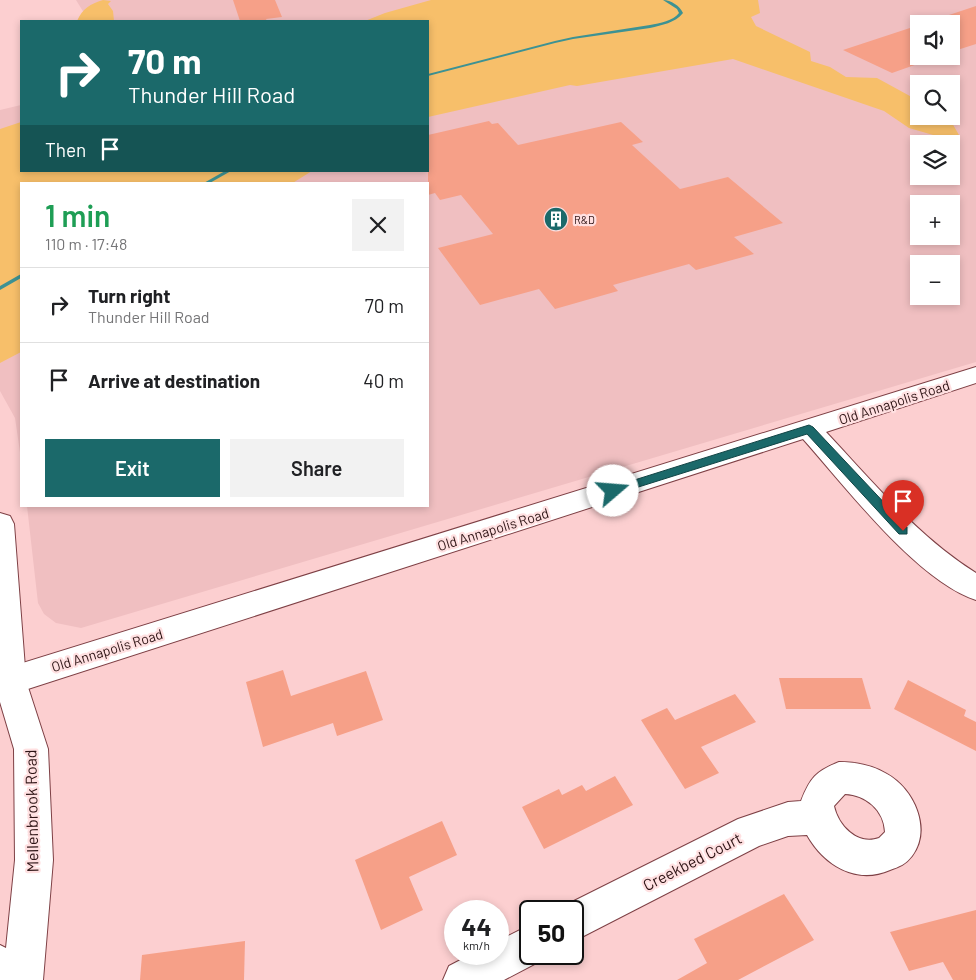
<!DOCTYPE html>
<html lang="en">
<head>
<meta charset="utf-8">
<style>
  :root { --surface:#fff; --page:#f2f2f2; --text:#202124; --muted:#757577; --line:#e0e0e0; --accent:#1b696a }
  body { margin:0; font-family:Barlow,sans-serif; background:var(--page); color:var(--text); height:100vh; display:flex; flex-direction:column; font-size:19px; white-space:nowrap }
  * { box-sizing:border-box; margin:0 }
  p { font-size:16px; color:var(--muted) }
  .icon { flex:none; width:28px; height:28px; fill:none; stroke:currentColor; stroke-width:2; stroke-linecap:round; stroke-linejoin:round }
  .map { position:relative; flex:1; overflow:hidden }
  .sheet { position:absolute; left:20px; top:182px; width:409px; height:325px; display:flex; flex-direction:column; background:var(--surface); border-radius:0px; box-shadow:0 2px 8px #0003 }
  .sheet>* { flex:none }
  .top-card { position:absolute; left:20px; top:20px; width:409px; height:152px; border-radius:0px; box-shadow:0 2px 8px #0003; background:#1b696a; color:#fff; overflow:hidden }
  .buttons { position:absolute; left:910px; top:15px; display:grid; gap:10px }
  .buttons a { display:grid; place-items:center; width:50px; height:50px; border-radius:0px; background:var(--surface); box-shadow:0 2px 8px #0003; font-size:25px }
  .speed { position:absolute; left:444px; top:900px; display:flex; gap:10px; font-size:25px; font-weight:700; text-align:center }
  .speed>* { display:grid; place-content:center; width:65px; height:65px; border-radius:50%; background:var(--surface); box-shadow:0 2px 8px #0003; line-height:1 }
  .speed small { font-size:12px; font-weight:400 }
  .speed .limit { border:2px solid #111; border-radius:8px; background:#fff; color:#111 }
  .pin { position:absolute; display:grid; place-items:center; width:42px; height:42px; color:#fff; margin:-51px -21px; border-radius:50% 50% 50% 0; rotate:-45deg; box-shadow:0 0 5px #0007 }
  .pin .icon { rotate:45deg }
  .me { position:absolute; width:55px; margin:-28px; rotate:72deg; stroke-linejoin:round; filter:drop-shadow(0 0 4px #0008) }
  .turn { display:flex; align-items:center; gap:18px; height:105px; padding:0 25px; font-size:22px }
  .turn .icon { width:65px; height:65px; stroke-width:2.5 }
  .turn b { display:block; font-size:35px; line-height:42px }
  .then { display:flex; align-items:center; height:48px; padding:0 25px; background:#0003; gap:10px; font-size:19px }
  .round { display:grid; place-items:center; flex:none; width:52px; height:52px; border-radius:0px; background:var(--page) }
  .summary { display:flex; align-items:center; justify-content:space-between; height:85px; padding:0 25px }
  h1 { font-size:30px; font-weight:600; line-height:38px; color:#1e9e55 }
  .action { display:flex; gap:10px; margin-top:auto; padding:10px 25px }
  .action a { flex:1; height:58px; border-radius:0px; background:var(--accent); color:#fff; font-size:20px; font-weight:600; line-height:58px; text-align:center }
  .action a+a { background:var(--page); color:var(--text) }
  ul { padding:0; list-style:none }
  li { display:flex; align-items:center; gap:15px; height:75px; padding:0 25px; border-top:1px solid var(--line) }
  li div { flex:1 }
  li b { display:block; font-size:19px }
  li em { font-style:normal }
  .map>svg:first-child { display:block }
  .built { fill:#f0bfc1; fill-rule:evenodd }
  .green { fill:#f7bf6a }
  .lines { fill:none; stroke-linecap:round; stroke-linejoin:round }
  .stream { fill:#3d9293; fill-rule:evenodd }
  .building { fill:#f6a088 }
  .street-casing { stroke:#7e4045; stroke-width:2 }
  .secondary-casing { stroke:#7e4045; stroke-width:2 }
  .street { fill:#fff; fill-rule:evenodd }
  .secondary { fill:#fff; fill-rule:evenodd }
  .route { fill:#1b696a; stroke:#124445 }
  .labels { text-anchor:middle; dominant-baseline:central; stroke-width:4.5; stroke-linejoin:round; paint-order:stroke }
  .far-poi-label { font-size:11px; fill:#2e1415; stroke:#ffe0e1; text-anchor:start }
  .street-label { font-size:14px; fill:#2e1415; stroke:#ffe0e1 }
  .near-street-label { font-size:16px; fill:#2e1415; stroke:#ffe0e1 }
</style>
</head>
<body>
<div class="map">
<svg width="976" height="980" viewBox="0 0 976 980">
  <rect width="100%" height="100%" fill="#fccfd0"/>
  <path class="built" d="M 76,0 L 976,0 L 976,362 L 81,628 L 56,623 L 44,614 L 38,603 L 27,506 L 428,506 L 428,184 L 21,184 L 21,459 L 15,418 L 0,391 L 0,110 L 21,105 L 21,171 L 428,171 L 428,21 L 89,21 ZM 919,24 L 951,24 L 951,56 L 919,56 ZM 919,84 L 951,84 L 951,116 L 919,116 ZM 919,144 L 951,144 L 951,176 L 919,176 ZM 919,204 L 951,204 L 951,236 L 919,236 ZM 919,264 L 951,264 L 951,296 L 919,296 Z"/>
  <g class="green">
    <path d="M 103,0 L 111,1 L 108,4 L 113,11 L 114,21 L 77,21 C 83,8 90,4 103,0 Z"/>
    <path d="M 431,0 L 758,0 L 760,13 L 751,17 L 756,26 L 810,52 L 811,61 L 830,67 L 846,77 L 877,78 L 919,101 L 919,116 L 948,116 L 959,135 L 940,137 L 909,128 L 884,111 L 733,59 L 577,86 L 570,85 L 428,117 L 428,21 L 365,21 L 385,13 Z"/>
    <path d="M 21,122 L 21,171 L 312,171 L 291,184 L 21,184 L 21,352 L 0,363 L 0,129 Z"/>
  </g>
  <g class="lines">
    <g class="stream">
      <path d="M 663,0 C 671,0 680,6 683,13 C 675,23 662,25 650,28 L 573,39 L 555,43 L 428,76 L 428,74 L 555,41 L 573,37 L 650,25 C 660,23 673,21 679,13 L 677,9 Z"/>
      <path d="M 225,171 L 231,171 L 208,184 L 202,184 Z"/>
      <path d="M 21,274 L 21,278 L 0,290 L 0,286 Z"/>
    </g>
  </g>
  <g class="building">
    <path d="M 233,0 L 275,0 L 282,17 L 266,19 L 267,21 L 240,21 Z"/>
    <path d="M 976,6 L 976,44 L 951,52 L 951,24 L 922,24 Z"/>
    <path d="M 919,25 L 919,56 L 940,56 L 892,73 L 843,50 Z"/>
    <path d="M 489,121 L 492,124 L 498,123 L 518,145 L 621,122 L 643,142 L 632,145 L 680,189 L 728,177 L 783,223 L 734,237 L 754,254 L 696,270 L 689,264 L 613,285 L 618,291 L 555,309 L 539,289 L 480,305 L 438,248 L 493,234 L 461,195 L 440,200 L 435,193 L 428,195 L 428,135 Z"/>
    <path d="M 283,670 L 291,696 L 366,671 L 383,720 L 337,736 L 333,723 L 263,747 L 246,682 Z"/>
    <path d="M 779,678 L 862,678 L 871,709 L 786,709 Z"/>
    <path d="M 908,680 L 966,710 L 964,716 L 976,722 L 976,751 L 894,709 Z"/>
    <path d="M 735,694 L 756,722 L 701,747 L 719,773 L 685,789 L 641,720 L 667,708 L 675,720 Z"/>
    <path d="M 615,776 L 633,805 L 544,849 L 522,807 L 559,789 L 562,795 L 582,785 L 586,791 Z"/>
    <path d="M 442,821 L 457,855 L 409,877 L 423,910 L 381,930 L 355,860 Z"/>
    <path d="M 784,894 L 814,940 L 738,980 L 677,980 L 707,963 L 694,939 Z"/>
    <path d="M 976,910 L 976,980 L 953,980 L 943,962 L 909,971 L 890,932 Z"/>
    <path d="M 245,941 L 244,980 L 140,980 L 142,955 Z"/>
  </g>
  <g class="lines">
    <g class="street-casing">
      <g id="street">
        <path d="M 0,513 L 10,516 L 14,524 L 26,681 L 48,749 L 53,860 L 43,980 L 0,980 L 0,945 L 6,948 L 15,860 L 14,749 L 0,702 Z"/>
        <path d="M 839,762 C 856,762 872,765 887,774 C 914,789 932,829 912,856 C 906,864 899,867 890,870 C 856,885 824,865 807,835 L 788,836 L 759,846 L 572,942 L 572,911 L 557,911 L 558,909 L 738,819 L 788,802 L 801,801 C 810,778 816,771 839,762 ZM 845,794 C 866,795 884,810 885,832 L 879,838 C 857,846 838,825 834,806 Z"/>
        <path d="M 530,925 L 530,954 L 546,954 L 544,959 L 504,980 L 443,980 L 449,966 L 472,954 L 498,954 L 498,941 Z"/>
      </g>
    </g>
    <g class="secondary-casing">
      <path id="secondary" d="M 976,367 L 976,383 L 826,432 C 873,482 917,536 976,573 L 976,600 C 917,581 845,486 803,439 L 0,698 L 0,670 Z"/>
    </g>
    <use href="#street" class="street"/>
    <use href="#secondary" class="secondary"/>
  </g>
  <path class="route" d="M 809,425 L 813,427 L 907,527 L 907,534 L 899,534 L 807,434 L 613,495 L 607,491 L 609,488 Z"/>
  <defs>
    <g id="building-disc" transform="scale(1.25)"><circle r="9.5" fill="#1b696a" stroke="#ffe0e1"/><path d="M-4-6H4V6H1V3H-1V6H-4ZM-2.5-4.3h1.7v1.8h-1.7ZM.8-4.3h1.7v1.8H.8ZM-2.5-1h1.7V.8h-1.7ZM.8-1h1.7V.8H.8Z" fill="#fff"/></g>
  </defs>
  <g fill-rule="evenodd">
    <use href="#building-disc" x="556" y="219"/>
  </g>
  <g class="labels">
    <g class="far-poi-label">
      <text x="574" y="219">R&amp;D</text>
    </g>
    <g class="street-label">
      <text transform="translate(894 402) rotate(-18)">Old Annapolis Road</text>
      <text transform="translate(493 529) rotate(-17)">Old Annapolis Road</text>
      <text transform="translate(107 650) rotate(-17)">Old Annapolis Road</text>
    </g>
    <g class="near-street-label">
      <text transform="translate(31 811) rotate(-91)">Mellenbrook Road</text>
      <text transform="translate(692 861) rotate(-27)">Creekbed Court</text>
    </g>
  </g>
</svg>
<div class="buttons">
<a><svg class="icon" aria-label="sound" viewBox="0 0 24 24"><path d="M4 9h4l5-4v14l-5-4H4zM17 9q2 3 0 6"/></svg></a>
<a><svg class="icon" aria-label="search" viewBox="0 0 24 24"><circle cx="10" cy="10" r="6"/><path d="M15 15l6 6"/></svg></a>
<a><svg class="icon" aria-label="layers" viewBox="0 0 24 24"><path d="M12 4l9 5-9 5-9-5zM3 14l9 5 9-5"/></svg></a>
<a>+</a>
<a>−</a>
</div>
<div class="speed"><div>44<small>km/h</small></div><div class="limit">50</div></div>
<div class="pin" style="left:903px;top:531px;background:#d93025"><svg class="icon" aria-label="arrive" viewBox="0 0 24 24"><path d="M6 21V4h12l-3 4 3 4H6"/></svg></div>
<svg class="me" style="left:613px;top:491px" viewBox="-20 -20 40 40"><circle r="19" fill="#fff"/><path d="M0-13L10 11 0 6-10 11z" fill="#1b696a"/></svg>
<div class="top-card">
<div class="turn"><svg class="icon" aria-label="right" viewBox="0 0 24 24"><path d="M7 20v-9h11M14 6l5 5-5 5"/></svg><div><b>70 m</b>Thunder Hill Road</div></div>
<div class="then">Then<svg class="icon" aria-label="arrive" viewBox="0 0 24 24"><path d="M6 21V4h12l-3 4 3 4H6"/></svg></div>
</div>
<section class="sheet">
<div class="summary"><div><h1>1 min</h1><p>110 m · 17:48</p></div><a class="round"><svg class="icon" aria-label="close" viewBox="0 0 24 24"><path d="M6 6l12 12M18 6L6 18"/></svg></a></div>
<ul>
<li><svg class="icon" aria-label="right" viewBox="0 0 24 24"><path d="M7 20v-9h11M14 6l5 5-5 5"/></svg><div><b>Turn right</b><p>Thunder Hill Road</p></div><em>70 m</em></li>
<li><svg class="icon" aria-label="arrive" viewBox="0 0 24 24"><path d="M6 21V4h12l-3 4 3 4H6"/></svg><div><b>Arrive at destination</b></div><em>40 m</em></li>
</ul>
<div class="action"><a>Exit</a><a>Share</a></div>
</section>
</div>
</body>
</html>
